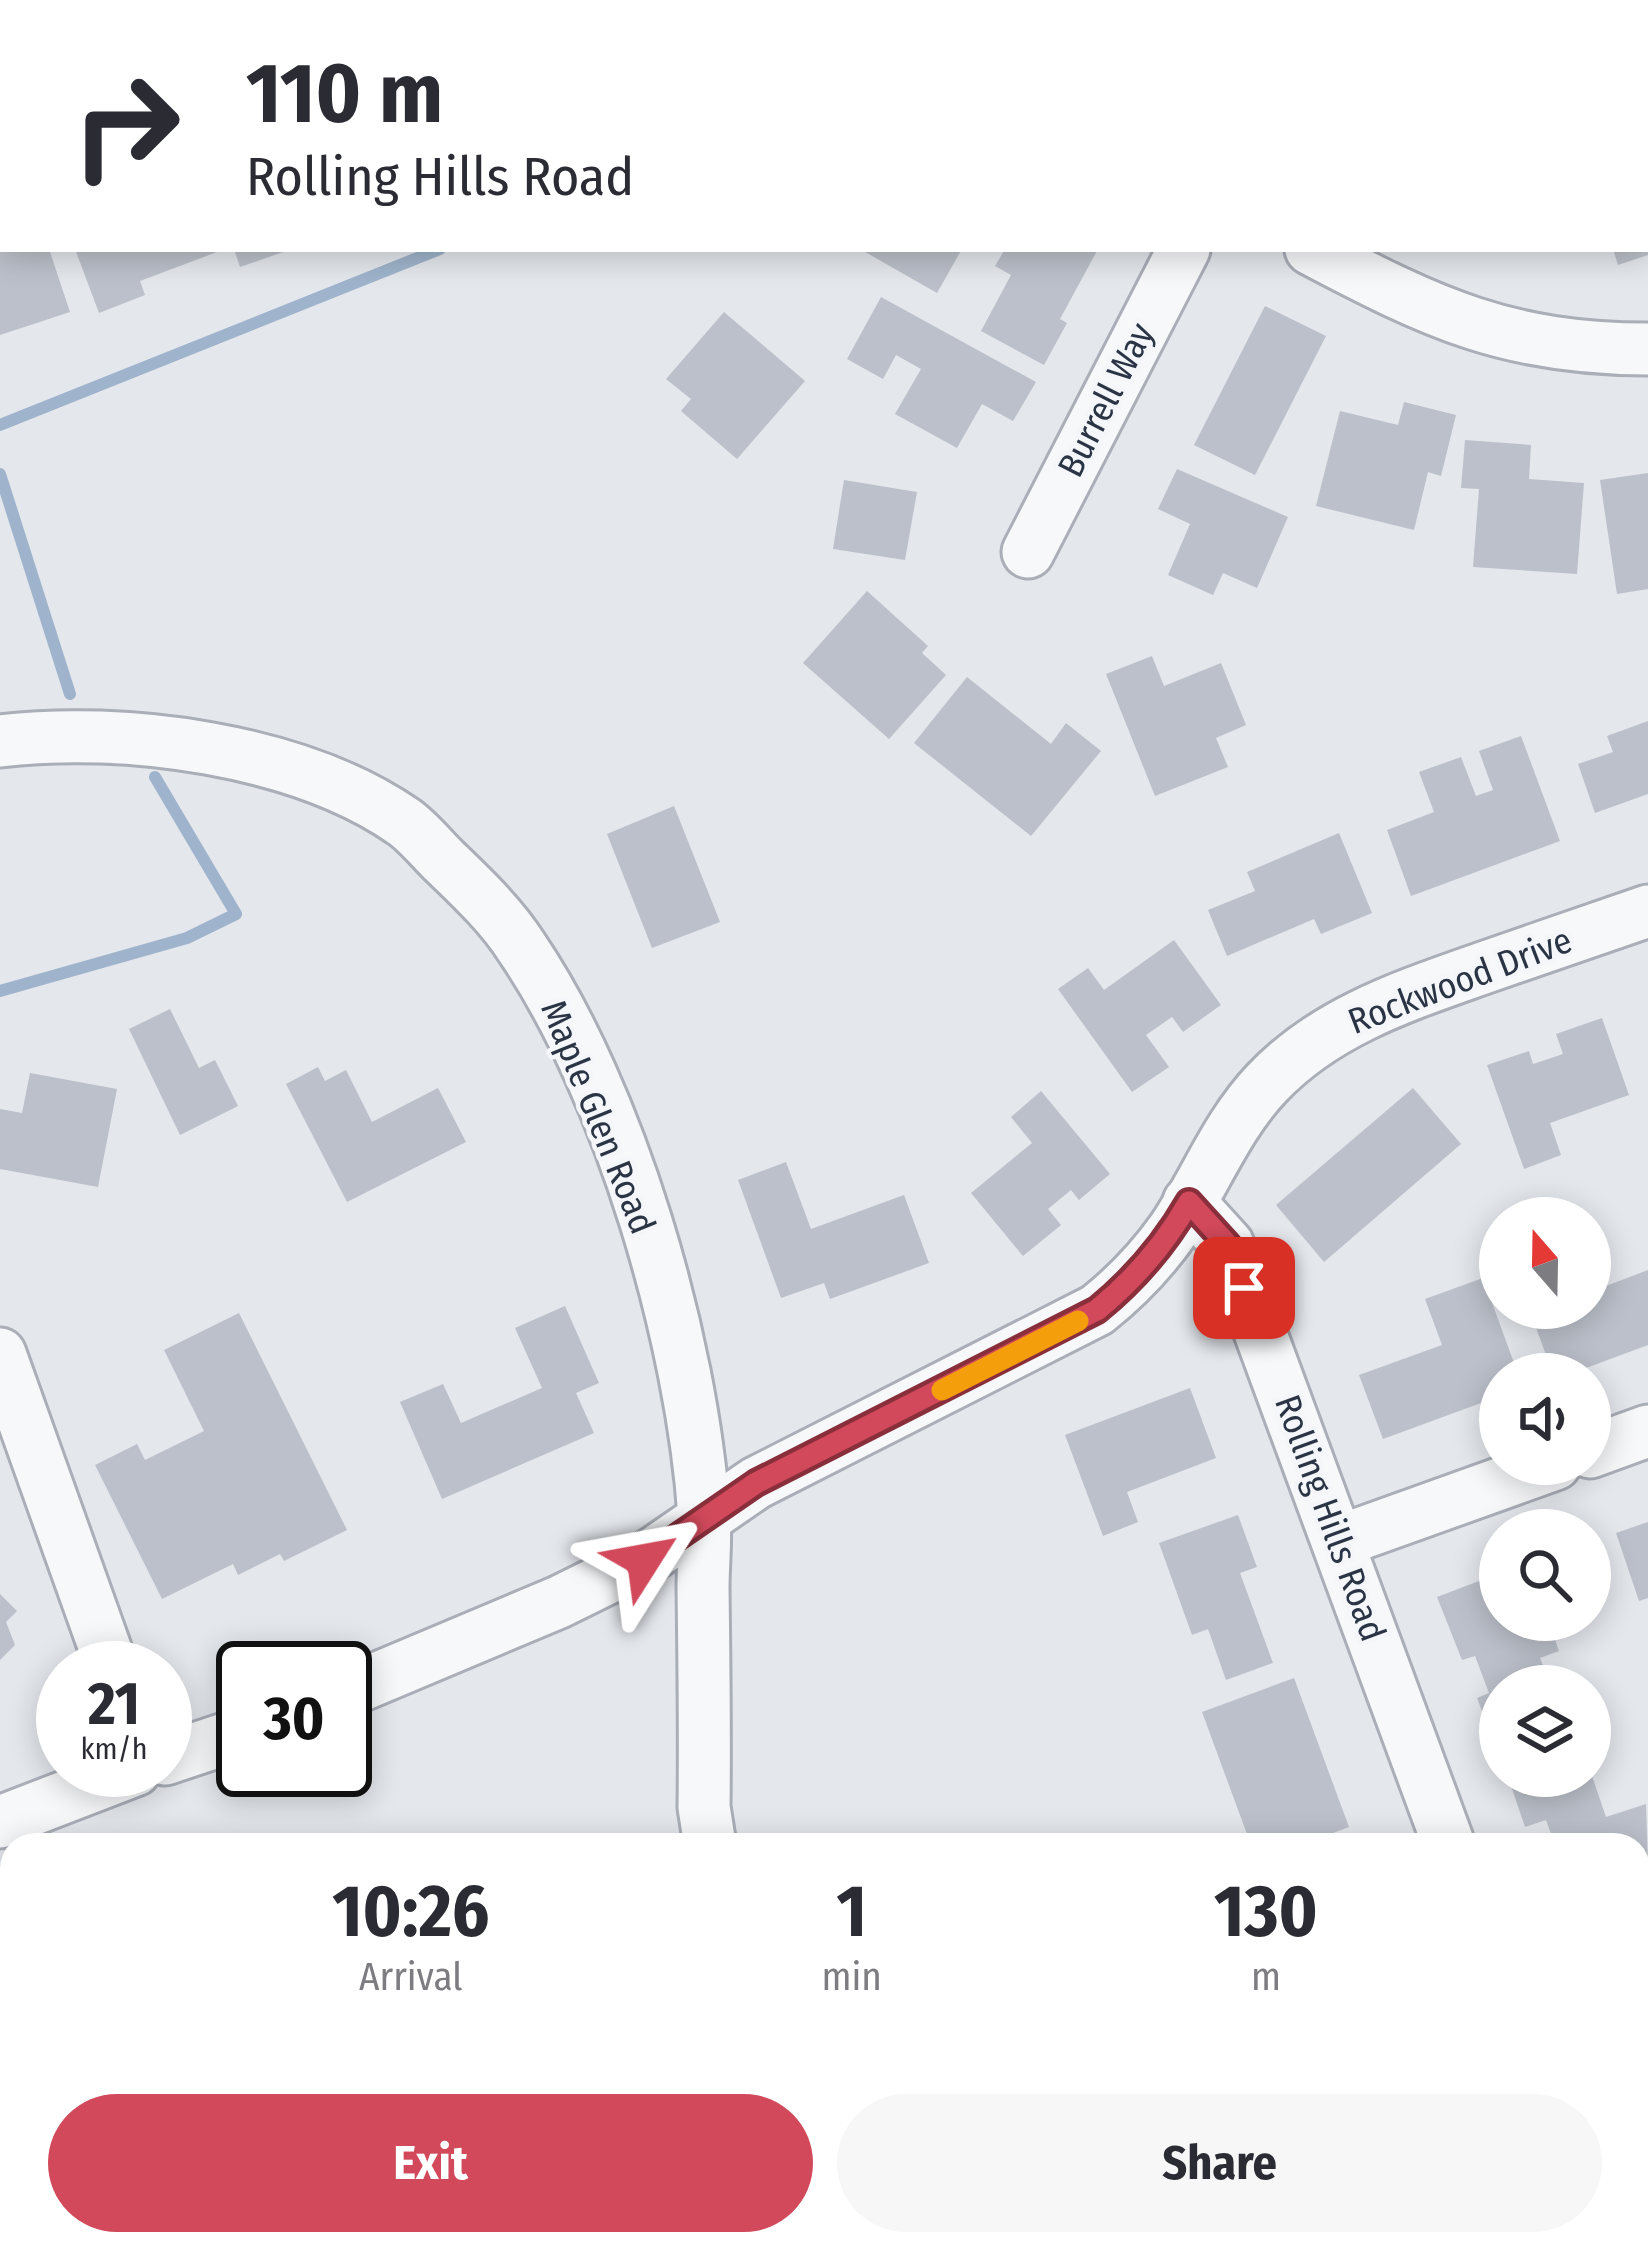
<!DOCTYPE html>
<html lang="en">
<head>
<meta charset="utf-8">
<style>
  :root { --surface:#fff; --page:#f7f7f7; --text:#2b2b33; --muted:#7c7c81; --accent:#d1495b }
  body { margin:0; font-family:"Fira Sans Condensed",sans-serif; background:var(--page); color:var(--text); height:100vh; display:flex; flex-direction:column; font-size:45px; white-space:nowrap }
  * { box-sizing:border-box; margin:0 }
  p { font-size:39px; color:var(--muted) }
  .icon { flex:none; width:66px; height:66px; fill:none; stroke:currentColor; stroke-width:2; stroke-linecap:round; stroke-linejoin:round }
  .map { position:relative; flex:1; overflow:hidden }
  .details { position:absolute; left:0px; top:1833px; width:1650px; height:423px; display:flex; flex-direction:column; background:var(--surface); border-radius:36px 36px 0 0; box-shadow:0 6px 30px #0003 }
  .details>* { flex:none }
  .banner { position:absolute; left:0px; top:0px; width:1650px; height:252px; box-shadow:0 6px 30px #0003; background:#fff; color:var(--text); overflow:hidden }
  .needle { width:78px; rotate:340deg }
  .fabs { position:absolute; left:1479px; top:1197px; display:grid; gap:24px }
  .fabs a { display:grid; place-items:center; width:132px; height:132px; border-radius:50%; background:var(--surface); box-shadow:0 6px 30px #0003; font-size:60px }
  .speed { position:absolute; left:36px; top:1641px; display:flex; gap:24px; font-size:60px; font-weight:700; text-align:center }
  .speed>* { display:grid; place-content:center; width:156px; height:156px; border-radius:50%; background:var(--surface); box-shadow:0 6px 30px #0003; line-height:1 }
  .speed small { font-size:30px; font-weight:400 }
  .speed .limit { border:6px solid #111; border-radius:18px; background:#fff; color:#111 }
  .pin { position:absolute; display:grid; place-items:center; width:102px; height:102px; color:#fff; margin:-51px; border-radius:24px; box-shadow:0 6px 18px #0006 }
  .me { position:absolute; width:132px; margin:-66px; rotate:56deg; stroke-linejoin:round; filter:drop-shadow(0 0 9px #0008) }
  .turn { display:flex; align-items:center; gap:42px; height:252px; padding:0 48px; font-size:54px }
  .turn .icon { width:156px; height:156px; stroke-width:2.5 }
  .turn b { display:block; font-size:84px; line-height:102px }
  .eta { display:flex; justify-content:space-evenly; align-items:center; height:204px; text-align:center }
  .eta b { font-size:72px; font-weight:700; line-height:84px }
  .primary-button { display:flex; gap:24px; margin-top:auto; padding:24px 48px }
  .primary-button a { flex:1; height:138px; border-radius:72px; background:var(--accent); color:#fff; font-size:48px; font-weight:700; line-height:138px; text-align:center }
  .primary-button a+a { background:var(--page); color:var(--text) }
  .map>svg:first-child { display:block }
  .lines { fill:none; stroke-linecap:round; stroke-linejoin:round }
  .stream { stroke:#9fb4cc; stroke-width:12 }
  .building { fill:#bbc0ca }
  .minor-casing { stroke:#a9aeb7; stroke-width:57 }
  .minor { stroke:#f7f8fa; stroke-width:51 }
  .route-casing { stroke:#882f3b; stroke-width:30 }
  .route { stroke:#d1495b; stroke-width:21 }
  .slow { stroke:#f59e0b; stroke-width:21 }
  .labels { text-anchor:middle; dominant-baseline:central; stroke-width:9; stroke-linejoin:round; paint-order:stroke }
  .street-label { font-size:36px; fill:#2b3445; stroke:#f4f6f9 }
</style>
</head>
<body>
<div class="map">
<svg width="1648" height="2255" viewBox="0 0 1648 2255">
  <rect width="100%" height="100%" fill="#e4e7ec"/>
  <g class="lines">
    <g class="stream">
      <path d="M 0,425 L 440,249"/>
      <path d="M 0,474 L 70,694"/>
      <path d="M 0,991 L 187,938 L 236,914 L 155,777"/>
    </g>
  </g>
  <g class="building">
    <path d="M 7,249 L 49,249 L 70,312 L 0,335 L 0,251 Z"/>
    <path d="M 75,249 L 225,249 L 140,281 L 145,295 L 99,313 Z"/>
    <path d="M 234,249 L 289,249 L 289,250 L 240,267 Z"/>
    <path d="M 860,249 L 962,249 L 937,293 Z"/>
    <path d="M 1005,249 L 1098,249 L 1060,319 L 1067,323 L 1044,365 L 981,331 L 1011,275 L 995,266 Z"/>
    <path d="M 1613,249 L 1648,249 L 1648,255 L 1618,265 Z"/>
    <path d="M 881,297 L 1036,382 L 1013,421 L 982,404 L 957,448 L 895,414 L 921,369 L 896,355 L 883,379 L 847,359 Z"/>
    <path d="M 1265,306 L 1326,336 L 1255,475 L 1194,445 Z"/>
    <path d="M 724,312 L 805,381 L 737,459 L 681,411 L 691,399 L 666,379 Z"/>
    <path d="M 1404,402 L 1456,415 L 1441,476 L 1428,472 L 1414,530 L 1316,506 L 1340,411 L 1398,425 Z"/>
    <path d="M 1465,440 L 1531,445 L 1529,479 L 1584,483 L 1577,574 L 1473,567 L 1479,489 L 1461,488 Z"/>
    <path d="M 1177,469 L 1288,517 L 1257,588 L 1223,573 L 1213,595 L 1168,575 L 1190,524 L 1158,509 Z"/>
    <path d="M 1648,473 L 1648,589 L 1617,594 L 1600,480 Z"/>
    <path d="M 844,480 L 917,492 L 905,560 L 833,549 Z"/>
    <path d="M 867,591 L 928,646 L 922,653 L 946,675 L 889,739 L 803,663 Z"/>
    <path d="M 1152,656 L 1164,686 L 1221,663 L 1246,725 L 1216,738 L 1228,767 L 1155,796 L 1106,674 Z"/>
    <path d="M 967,677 L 1051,744 L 1066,723 L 1101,751 L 1031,836 L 914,743 Z"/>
    <path d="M 1648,721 L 1648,794 L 1595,813 L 1578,764 L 1613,752 L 1607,736 Z"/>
    <path d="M 1521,736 L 1560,841 L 1411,896 L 1387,830 L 1434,812 L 1419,772 L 1461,757 L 1476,796 L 1493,790 L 1479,751 Z"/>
    <path d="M 674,806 L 720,922 L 652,948 L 607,834 Z"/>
    <path d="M 1339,833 L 1372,913 L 1321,934 L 1314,919 L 1227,956 L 1208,910 L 1255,891 L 1247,872 Z"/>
    <path d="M 1174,940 L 1221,1005 L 1183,1032 L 1172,1017 L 1146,1035 L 1169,1067 L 1132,1092 L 1058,989 L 1088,968 L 1104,990 Z"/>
    <path d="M 170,1009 L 199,1068 L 215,1060 L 238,1106 L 180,1135 L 129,1029 Z"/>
    <path d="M 1602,1018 L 1629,1095 L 1550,1123 L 1561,1155 L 1524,1169 L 1487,1065 L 1529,1051 L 1533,1064 L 1563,1054 L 1556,1034 Z"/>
    <path d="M 318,1067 L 325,1081 L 346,1070 L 372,1122 L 438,1088 L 466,1142 L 347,1202 L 286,1084 Z"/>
    <path d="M 30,1073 L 117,1089 L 98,1187 L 0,1169 L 0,1109 L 22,1113 Z"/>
    <path d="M 1413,1088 L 1461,1144 L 1324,1262 L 1276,1205 Z"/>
    <path d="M 1041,1091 L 1110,1174 L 1079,1200 L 1071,1190 L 1048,1209 L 1061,1225 L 1023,1256 L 971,1193 L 1032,1143 L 1011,1117 Z"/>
    <path d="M 786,1162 L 811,1229 L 904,1195 L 929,1263 L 830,1299 L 824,1283 L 781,1298 L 738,1180 Z"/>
    <path d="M 1648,1270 L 1648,1345 L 1570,1374 L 1553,1374 L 1531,1314 L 1548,1308 L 1590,1308 L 1590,1292 Z"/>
    <path d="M 1483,1278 L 1518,1374 L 1500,1374 L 1500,1396 L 1383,1439 L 1359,1375 L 1442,1345 L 1425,1299 Z"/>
    <path d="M 565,1306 L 599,1383 L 576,1393 L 594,1433 L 442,1499 L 400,1402 L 443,1384 L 461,1423 L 542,1388 L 515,1328 Z"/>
    <path d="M 239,1313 L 347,1530 L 284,1561 L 280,1554 L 238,1575 L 233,1564 L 162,1599 L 95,1465 L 137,1444 L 145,1460 L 204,1431 L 164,1350 Z"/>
    <path d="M 1190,1388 L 1216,1458 L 1127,1492 L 1138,1522 L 1103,1536 L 1065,1435 Z"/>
    <path d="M 1238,1515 L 1257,1567 L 1240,1573 L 1273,1663 L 1226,1680 L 1208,1629 L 1192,1635 L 1159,1543 Z"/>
    <path d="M 1648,1522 L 1648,1598 L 1639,1601 L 1616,1533 Z"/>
    <path d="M 1500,1573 L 1500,1620 L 1548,1620 L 1559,1651 L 1540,1658 L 1551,1686 L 1500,1686 L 1500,1743 L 1495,1745 L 1477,1698 L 1489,1693 L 1475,1656 L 1462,1660 L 1437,1597 Z"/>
    <path d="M 0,1594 L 17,1611 L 6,1622 L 15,1645 L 0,1660 Z"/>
    <path d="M 1294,1678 L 1349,1827 L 1301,1845 L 1251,1845 L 1202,1712 Z"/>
    <path d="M 1539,1776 L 1592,1776 L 1606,1817 L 1646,1804 L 1648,1866 L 1638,1870 L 1638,1845 L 1555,1845 L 1546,1820 L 1525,1827 L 1511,1786 Z"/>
    <rect x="1638" y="2063" width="10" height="150"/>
  </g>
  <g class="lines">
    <g class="minor-casing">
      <g id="minor">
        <path d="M 57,0 L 58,3"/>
        <path d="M 812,0 L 820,3"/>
        <path d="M 1263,0 L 1263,3"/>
        <path d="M 377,3 L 387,0"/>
        <path d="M 0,133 L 3,132"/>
        <path d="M 1311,249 C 1432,313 1508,349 1648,349"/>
        <path d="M 1028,552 L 1184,249"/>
        <path d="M 0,741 C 124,726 299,749 404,822 C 418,832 431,848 443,860 C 471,887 501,915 522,948 C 621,1094 692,1340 704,1516 C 706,1540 703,1564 703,1588 C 704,1661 705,1734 704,1807 L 710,1845"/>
        <path d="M 1189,1202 L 1228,1245 L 1449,1845"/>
        <path d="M 0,1354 L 112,1668"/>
        <path d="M 1590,1452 L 1648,1431"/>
        <path d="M 1340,1541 L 1555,1464"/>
        <path d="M 345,1692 L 559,1602 L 644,1560 L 756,1483 L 1097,1310 C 1126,1287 1151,1261 1173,1230 C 1205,1183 1226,1126 1267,1083 C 1326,1021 1404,996 1483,968 C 1538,949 1593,930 1648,911"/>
        <path d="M 165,1759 L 243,1733"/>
        <path d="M 0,1822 L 135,1770"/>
        <path d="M 1638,1964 L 1648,1961"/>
        <path d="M 842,2244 L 846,2255"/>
        <path d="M 1374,2255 L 1406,2244"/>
        <path d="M 1527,2255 L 1527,2244"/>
      </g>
    </g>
    <use href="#minor" class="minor"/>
  </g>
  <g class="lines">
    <g class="route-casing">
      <path id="route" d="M 644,1560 L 756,1483 L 1097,1310 C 1135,1279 1165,1244 1189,1202 L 1228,1245 L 1244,1288"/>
    </g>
    <use href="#route" class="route"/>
    <path class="slow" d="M 942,1390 L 1078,1321"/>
  </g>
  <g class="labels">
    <g class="street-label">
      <text transform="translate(1106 400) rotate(-63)">Burrell Way</text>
      <text transform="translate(1460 981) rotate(-21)">Rockwood Drive</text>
      <text transform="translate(598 1117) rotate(68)">Maple Glen Road</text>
      <text transform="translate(1330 1518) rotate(70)">Rolling Hills Road</text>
    </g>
  </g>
</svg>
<div class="fabs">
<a><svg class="needle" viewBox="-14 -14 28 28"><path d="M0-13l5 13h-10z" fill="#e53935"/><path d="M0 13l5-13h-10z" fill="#7c7c81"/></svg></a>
<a><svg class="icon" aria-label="sound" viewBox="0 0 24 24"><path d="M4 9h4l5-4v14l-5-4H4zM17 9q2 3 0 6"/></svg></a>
<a><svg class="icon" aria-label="search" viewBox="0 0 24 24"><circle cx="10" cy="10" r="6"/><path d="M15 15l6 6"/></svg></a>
<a><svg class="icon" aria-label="layers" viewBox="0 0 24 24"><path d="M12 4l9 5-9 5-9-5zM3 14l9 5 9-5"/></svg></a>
</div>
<div class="speed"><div>21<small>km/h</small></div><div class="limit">30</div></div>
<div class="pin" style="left:1244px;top:1288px;background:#d93025"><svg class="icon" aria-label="arrive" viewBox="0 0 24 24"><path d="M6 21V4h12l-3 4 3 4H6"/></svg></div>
<svg class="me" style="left:644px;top:1560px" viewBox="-20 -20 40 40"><path d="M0-17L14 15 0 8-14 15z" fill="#d1495b" stroke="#fff" stroke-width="4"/></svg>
<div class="banner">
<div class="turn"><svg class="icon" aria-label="right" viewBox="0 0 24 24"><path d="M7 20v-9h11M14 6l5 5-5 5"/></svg><div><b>110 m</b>Rolling Hills Road</div></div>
</div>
<section class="details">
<div class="eta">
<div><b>10:26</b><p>Arrival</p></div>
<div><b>1</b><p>min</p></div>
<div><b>130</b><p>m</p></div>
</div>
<div class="primary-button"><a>Exit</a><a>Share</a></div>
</section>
</div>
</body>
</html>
